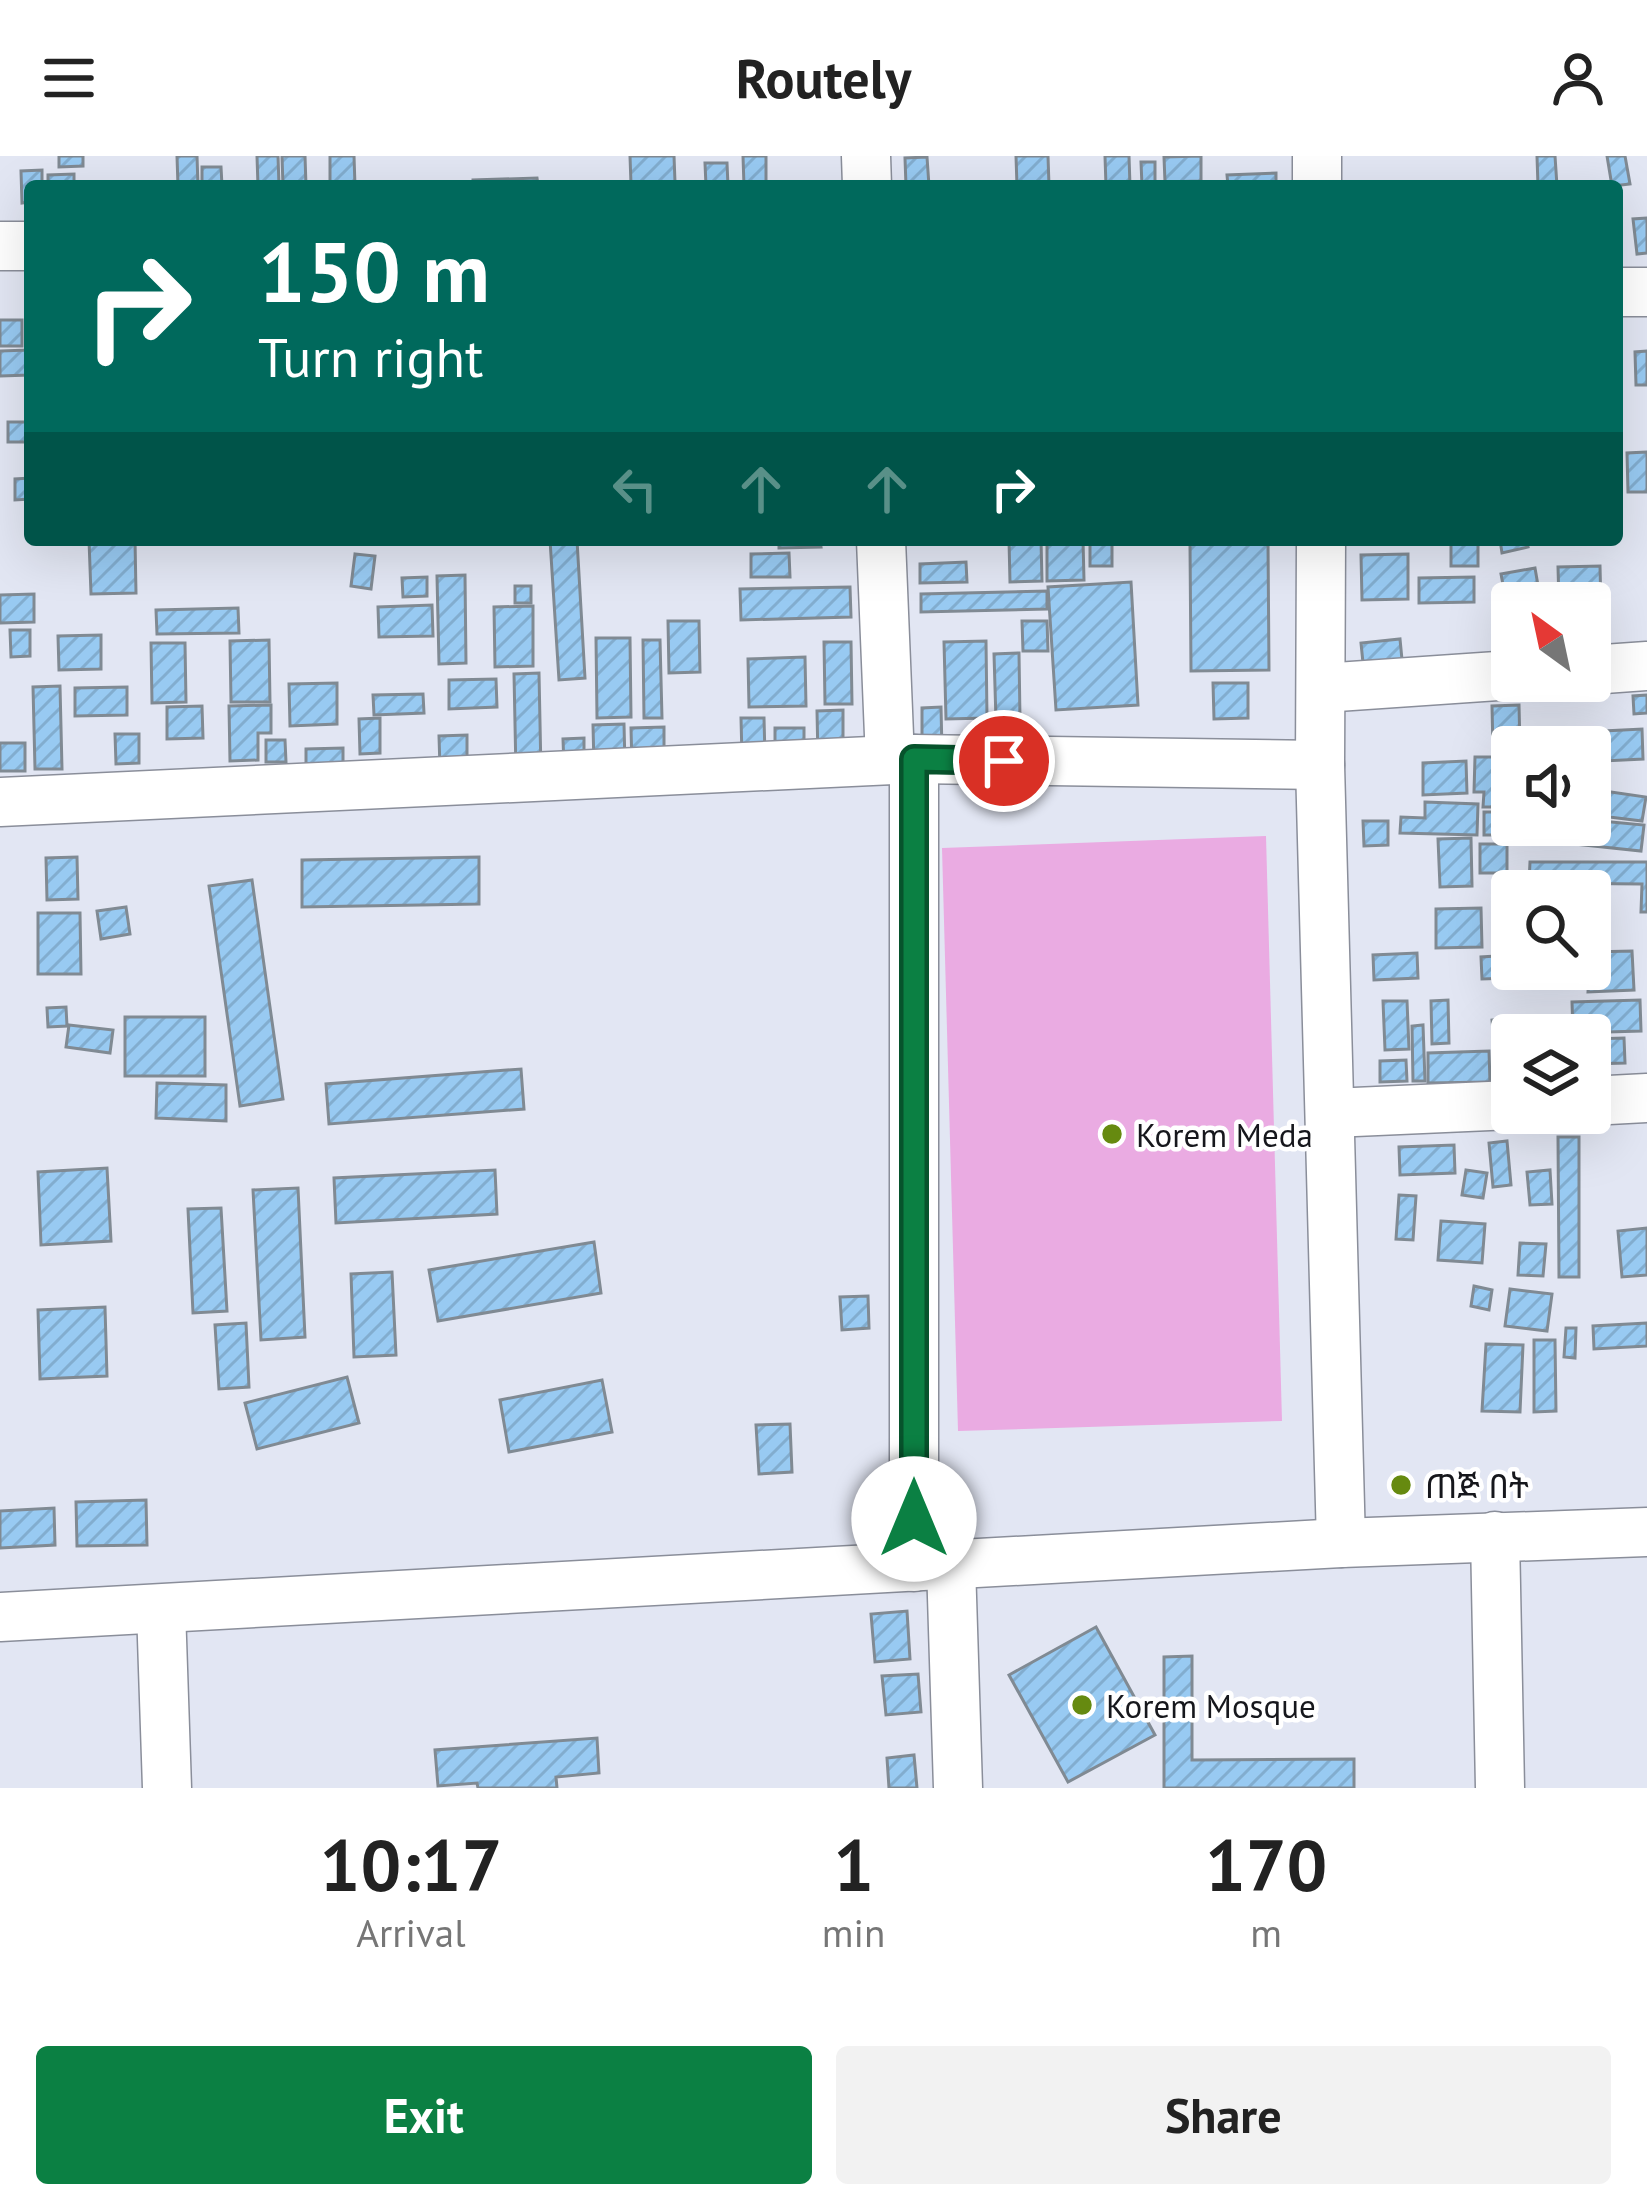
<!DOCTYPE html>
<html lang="en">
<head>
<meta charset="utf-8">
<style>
  :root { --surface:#fff; --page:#f2f2f2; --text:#222; --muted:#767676; --accent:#0b8043 }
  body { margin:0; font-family:"PT Sans","Noto Sans Ethiopic",sans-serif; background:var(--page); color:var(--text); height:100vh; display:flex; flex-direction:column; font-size:45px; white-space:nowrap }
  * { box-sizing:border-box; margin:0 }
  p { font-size:39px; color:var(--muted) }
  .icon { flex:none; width:66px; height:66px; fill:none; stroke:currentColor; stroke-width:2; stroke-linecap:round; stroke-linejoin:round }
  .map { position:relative; height:1632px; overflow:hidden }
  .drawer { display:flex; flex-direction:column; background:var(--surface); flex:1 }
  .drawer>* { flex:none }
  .guide { position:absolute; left:24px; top:24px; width:1599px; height:366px; border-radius:12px; box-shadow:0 12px 48px #0002; background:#00695c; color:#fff; overflow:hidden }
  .needle { width:78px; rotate:327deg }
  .buttons { position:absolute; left:1491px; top:426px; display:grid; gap:24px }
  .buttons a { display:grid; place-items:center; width:120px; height:120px; border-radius:12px; background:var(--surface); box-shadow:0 12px 48px #0002; font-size:60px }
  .pin { position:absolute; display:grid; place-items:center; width:102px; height:102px; color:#fff; margin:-51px; border:6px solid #fff; border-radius:50%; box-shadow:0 3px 12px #0007 }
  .me { position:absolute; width:132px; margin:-66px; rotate:0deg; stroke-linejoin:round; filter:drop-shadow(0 0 9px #0008) }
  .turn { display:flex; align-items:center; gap:42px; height:252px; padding:0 36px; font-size:54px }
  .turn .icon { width:156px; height:156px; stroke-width:2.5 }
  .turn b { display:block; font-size:84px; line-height:102px }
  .lanes { display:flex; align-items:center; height:114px; padding:0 36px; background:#0003; justify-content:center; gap:60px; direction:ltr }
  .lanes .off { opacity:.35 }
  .eta { display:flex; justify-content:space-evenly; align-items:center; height:204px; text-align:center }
  .eta b { font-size:72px; font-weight:800; line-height:84px }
  .primary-button { display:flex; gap:24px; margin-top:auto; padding:24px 36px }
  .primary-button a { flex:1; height:138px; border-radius:12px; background:var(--accent); color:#fff; font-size:48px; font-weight:800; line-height:138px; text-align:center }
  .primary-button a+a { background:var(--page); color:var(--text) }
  header { display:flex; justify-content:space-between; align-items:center; height:156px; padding:0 36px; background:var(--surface); font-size:54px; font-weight:800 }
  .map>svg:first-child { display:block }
  .pitch { fill:#eaabe2 }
  .building { fill:url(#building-hatch); stroke:#808a93; stroke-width:3 }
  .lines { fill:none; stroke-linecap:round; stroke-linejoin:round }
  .minor-casing { stroke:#8a8e9a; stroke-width:51 }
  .minor { stroke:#fff; stroke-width:48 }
  .route-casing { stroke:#07532c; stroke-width:30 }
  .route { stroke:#0b8043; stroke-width:21 }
  .poi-dot { fill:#668a10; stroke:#fff; stroke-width:4.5 }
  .labels { text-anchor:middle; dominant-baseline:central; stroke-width:9; stroke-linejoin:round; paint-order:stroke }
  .poi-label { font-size:33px; fill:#16171c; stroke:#fff; text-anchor:start }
</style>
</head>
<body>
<header><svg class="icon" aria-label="menu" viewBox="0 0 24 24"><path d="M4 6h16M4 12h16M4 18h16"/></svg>Routely<svg class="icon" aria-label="person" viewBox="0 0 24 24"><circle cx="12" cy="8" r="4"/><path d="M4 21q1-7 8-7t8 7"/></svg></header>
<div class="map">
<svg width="1647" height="1632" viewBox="0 0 1647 1632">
  <defs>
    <pattern id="building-hatch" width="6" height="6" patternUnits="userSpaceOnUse" patternTransform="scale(3)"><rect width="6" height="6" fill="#98caf2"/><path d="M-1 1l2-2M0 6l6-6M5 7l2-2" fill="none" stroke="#82adcf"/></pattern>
  </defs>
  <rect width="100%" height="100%" fill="#e2e6f3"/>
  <path class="pitch" d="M 1266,680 L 1282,1265 L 958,1275 L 942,692 Z"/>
  <g class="building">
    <path d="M 59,0 L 83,0 L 83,10 L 59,11 Z"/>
    <path d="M 177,0 L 197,0 L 198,30 L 178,30 Z"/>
    <path d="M 257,0 L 278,0 L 279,30 L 258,30 Z"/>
    <path d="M 282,0 L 305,0 L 306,30 L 283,30 Z"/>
    <path d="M 330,0 L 354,0 L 355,30 L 330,30 Z"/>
    <path d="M 630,0 L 674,0 L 675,26 L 631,28 Z"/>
    <path d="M 743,0 L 766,0 L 766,30 L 744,30 Z"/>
    <path d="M 1016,0 L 1048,0 L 1049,30 L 1017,30 Z"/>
    <path d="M 1105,0 L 1129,0 L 1130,30 L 1106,30 Z"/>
    <path d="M 1201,0 L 1201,25 L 1165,26 L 1164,1 Z"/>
    <path d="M 1537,0 L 1555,0 L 1557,30 L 1538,30 Z"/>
    <path d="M 1607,0 L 1625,0 L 1630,28 L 1612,30 Z"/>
    <path d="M 927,1 L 929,30 L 906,30 L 905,2 Z"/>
    <path d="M 1141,6 L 1155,6 L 1155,30 L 1142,30 Z"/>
    <path d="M 705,7 L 727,7 L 728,30 L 706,30 Z"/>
    <path d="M 202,11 L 221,11 L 222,30 L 202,30 Z"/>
    <path d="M 42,14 L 42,30 L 30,30 L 30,46 L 22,47 L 21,15 Z"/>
    <path d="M 1276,17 L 1276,30 L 1228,30 L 1227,19 Z"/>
    <path d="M 74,18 L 74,30 L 48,30 L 48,19 Z"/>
    <path d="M 537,22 L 538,30 L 473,30 L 473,24 Z"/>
    <path d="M 1647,62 L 1647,97 L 1637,98 L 1633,63 Z"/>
    <rect x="0" y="164" width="22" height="26"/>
    <path d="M 28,194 L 29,219 L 0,220 L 0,195 Z"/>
    <path d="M 1647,195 L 1647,229 L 1636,229 L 1635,196 Z"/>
    <rect x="8" y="266" width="22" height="20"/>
    <path d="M 1647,296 L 1647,336 L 1628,336 L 1627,297 Z"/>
    <path d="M 30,322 L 30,343 L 15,344 L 15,323 Z"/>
    <path d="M 89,384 L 135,384 L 136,437 L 91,438 Z"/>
    <path d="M 550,384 L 577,384 L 585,522 L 559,524 Z"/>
    <path d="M 779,384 L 820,384 L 821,391 L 779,392 Z"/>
    <path d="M 1009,384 L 1041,384 L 1042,425 L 1010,426 Z"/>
    <path d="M 1047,384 L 1083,384 L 1084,424 L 1047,425 Z"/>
    <rect x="1451" y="384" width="27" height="26"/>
    <path d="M 1500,384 L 1526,384 L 1528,391 L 1502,397 Z"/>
    <path d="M 1268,386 L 1269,514 L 1191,515 L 1190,388 Z"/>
    <rect x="1090" y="388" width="22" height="22"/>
    <path d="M 789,397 L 790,421 L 751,421 L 751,398 Z"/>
    <path d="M 355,398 L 375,400 L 371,433 L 351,430 Z"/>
    <path d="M 1408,398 L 1408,443 L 1362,444 L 1361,399 Z"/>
    <path d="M 966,406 L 967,426 L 920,427 L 920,408 Z"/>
    <path d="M 1600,410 L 1601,452 L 1590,453 L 1590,447 L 1559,447 L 1558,411 Z"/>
    <path d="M 1535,412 L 1541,447 L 1512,447 L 1512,478 L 1501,418 Z"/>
    <path d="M 465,419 L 466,507 L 439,508 L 437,420 Z"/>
    <path d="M 427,421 L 427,440 L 403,441 L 402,422 Z"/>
    <path d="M 1474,421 L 1474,446 L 1419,447 L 1419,422 Z"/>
    <path d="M 1131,426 L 1138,549 L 1056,554 L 1048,431 Z"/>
    <rect x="515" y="430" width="16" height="17"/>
    <path d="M 850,431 L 851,461 L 741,464 L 740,433 Z"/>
    <path d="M 1047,435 L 1047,453 L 921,456 L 921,438 Z"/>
    <path d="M 34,438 L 34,466 L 0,467 L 0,439 Z"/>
    <path d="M 432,449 L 433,480 L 379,481 L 378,451 Z"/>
    <path d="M 533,450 L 533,510 L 495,511 L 494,451 Z"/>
    <path d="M 238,452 L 239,477 L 157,478 L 156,454 Z"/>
    <path d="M 668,465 L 699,465 L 700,516 L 669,517 Z"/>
    <path d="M 1022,465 L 1047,465 L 1048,495 L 1023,495 Z"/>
    <path d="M 10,474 L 30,474 L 30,500 L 11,501 Z"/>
    <path d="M 101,479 L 101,513 L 59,514 L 58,480 Z"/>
    <path d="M 596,482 L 630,482 L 631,561 L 597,562 Z"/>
    <path d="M 1400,483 L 1403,514 L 1364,517 L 1361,487 Z"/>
    <path d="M 269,484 L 270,546 L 231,546 L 230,485 Z"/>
    <path d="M 643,484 L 660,484 L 662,562 L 644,562 Z"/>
    <path d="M 986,485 L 987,562 L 946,563 L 944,486 Z"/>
    <path d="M 824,486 L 851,486 L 852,548 L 825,548 Z"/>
    <path d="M 151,487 L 185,487 L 186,546 L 152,547 Z"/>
    <path d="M 1019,497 L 1020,563 L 996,564 L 994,498 Z"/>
    <path d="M 805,501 L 806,550 L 749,551 L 748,503 Z"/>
    <path d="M 539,517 L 541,616 L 516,617 L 514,518 Z"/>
    <path d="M 496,523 L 497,551 L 449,553 L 449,524 Z"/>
    <path d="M 337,527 L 337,568 L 290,570 L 289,528 Z"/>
    <path d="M 1213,527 L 1248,527 L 1248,562 L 1214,563 Z"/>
    <path d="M 60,530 L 62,613 L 35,613 L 33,531 Z"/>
    <path d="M 127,531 L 127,559 L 75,560 L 75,532 Z"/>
    <path d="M 423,538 L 424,557 L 374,559 L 373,539 Z"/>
    <path d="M 1647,539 L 1647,557 L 1634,558 L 1633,540 Z"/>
    <path d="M 271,549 L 271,577 L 258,577 L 258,604 L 230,605 L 229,550 Z"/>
    <path d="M 1519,549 L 1520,591 L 1493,594 L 1492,550 Z"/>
    <path d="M 202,550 L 203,582 L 167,583 L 167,551 Z"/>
    <path d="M 941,551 L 942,595 L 922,596 L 922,552 Z"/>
    <path d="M 843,554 L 843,602 L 818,603 L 817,555 Z"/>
    <path d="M 380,562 L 380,597 L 360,598 L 359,563 Z"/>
    <path d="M 741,562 L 764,562 L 765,600 L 742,601 Z"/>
    <path d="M 624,568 L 625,609 L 594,610 L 593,569 Z"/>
    <path d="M 664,571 L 664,610 L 632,610 L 631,572 Z"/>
    <rect x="775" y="572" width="29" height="27"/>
    <path d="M 1642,573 L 1643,603 L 1604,605 L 1604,575 Z"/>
    <path d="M 115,578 L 139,578 L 139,607 L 116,608 Z"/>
    <path d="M 467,579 L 467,611 L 440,612 L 439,580 Z"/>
    <path d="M 584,582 L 584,610 L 564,611 L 563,583 Z"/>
    <path d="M 266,584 L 285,584 L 286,606 L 266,606 Z"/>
    <rect x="0" y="587" width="25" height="28"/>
    <path d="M 343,592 L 343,617 L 306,618 L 306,593 Z"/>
    <path d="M 1475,601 L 1512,601 L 1512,651 L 1483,651 L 1484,636 L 1474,636 Z"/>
    <path d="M 1466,605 L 1467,637 L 1423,639 L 1423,607 Z"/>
    <path d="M 1604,635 L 1646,641 L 1642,665 L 1601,660 Z"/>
    <path d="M 1425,646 L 1478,648 L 1477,679 L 1400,677 L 1401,661 L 1425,662 Z"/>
    <path d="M 1484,656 L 1512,656 L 1512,669 L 1527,669 L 1527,679 L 1484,679 Z"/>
    <path d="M 1590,664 L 1644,669 L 1641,695 L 1536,684 L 1537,669 L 1590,669 Z"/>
    <path d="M 1363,665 L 1388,665 L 1388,689 L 1364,690 Z"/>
    <path d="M 1471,682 L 1472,730 L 1440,731 L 1438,683 Z"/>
    <rect x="1480" y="688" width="27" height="29"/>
    <path d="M 77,701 L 78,743 L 47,744 L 46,702 Z"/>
    <path d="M 479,701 L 479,748 L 302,751 L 302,704 Z"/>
    <path d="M 1530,706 L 1647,706 L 1647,756 L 1641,756 L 1642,728 L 1529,727 Z"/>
    <path d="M 252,724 L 283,943 L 240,950 L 209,730 Z"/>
    <path d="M 1590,736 L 1597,736 L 1598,771 L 1590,772 Z"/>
    <path d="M 1501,744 L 1512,744 L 1512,788 L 1502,788 Z"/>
    <path d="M 126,751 L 130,778 L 101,783 L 97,755 Z"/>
    <path d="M 1481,752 L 1482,791 L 1436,792 L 1436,753 Z"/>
    <path d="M 38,757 L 80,757 L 81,818 L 38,818 Z"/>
    <path d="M 1632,795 L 1634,834 L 1588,836 L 1590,796 Z"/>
    <path d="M 1417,797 L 1418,822 L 1374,824 L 1373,799 Z"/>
    <path d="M 1512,799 L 1512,813 L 1539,813 L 1539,821 L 1482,823 L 1481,801 Z"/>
    <path d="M 1448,844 L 1449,887 L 1432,888 L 1431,845 Z"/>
    <path d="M 1640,844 L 1641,875 L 1573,877 L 1572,846 Z"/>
    <path d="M 1383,845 L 1407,845 L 1409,893 L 1385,894 Z"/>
    <path d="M 66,851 L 67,870 L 48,871 L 47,852 Z"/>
    <rect x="125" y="861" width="80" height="59"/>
    <path d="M 1510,862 L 1512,886 L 1494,888 L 1492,864 Z"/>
    <path d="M 69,869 L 113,874 L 110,897 L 66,891 Z"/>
    <path d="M 1423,869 L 1425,925 L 1413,925 L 1412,870 Z"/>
    <path d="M 1624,882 L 1625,907 L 1591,908 L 1591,883 Z"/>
    <path d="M 1489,895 L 1490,926 L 1428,927 L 1428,897 Z"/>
    <path d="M 1406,904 L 1407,925 L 1380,926 L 1380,905 Z"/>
    <path d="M 521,913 L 524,953 L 329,968 L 326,928 Z"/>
    <path d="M 157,927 L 226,929 L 226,965 L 156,962 Z"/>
    <path d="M 1558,981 L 1579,981 L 1579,1121 L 1559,1121 Z"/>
    <path d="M 1507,985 L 1511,1029 L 1493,1031 L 1489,987 Z"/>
    <path d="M 1454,989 L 1455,1017 L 1400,1019 L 1399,991 Z"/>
    <path d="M 107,1012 L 111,1085 L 41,1089 L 38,1016 Z"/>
    <path d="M 495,1014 L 497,1058 L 336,1067 L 334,1022 Z"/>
    <path d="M 1466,1014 L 1487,1017 L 1483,1042 L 1462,1039 Z"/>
    <path d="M 1550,1014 L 1552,1048 L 1530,1049 L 1527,1016 Z"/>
    <path d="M 298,1032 L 305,1181 L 261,1184 L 253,1034 Z"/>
    <path d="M 1399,1039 L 1416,1040 L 1413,1084 L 1396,1083 Z"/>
    <path d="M 221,1052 L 227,1155 L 193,1157 L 188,1053 Z"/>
    <path d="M 1441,1065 L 1485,1068 L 1482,1107 L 1438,1104 Z"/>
    <path d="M 1647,1072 L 1647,1119 L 1622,1121 L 1618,1075 Z"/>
    <path d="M 594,1086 L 601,1137 L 438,1165 L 429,1114 Z"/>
    <path d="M 1520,1087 L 1546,1088 L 1543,1120 L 1518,1119 Z"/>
    <path d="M 392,1116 L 396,1199 L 354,1201 L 351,1118 Z"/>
    <path d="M 1474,1130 L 1492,1134 L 1489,1154 L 1471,1150 Z"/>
    <path d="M 1510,1133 L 1552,1138 L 1547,1175 L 1505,1170 Z"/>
    <path d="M 868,1140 L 869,1172 L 842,1174 L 840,1141 Z"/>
    <path d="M 105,1151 L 107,1220 L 40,1223 L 38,1154 Z"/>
    <path d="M 246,1167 L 249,1231 L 219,1233 L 215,1169 Z"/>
    <path d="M 1647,1167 L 1647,1190 L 1594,1193 L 1593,1170 Z"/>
    <path d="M 1566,1172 L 1576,1172 L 1575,1202 L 1564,1201 Z"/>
    <path d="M 1534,1184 L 1555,1184 L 1556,1255 L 1534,1256 Z"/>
    <path d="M 1486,1188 L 1523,1189 L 1520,1256 L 1482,1255 Z"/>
    <path d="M 347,1221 L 359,1267 L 257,1293 L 245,1247 Z"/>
    <path d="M 602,1224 L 612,1276 L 509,1296 L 500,1244 Z"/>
    <path d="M 790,1268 L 792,1316 L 759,1318 L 756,1269 Z"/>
    <path d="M 146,1344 L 147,1389 L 77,1390 L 76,1346 Z"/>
    <path d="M 54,1352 L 55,1389 L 0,1392 L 0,1355 Z"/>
    <path d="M 907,1455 L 910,1503 L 875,1506 L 871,1458 Z"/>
    <path d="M 1096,1471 L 1155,1579 L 1068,1626 L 1009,1519 Z"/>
    <path d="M 1192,1500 L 1192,1604 L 1354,1603 L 1354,1632 L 1164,1632 L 1164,1501 Z"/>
    <path d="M 918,1518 L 921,1556 L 886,1559 L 882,1520 Z"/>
    <path d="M 597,1582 L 599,1617 L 556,1621 L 557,1632 L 478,1632 L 477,1627 L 438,1630 L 435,1594 Z"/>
    <path d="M 914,1599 L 917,1632 L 889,1632 L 887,1602 Z"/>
  </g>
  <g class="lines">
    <g class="minor-casing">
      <g id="minor">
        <path d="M 866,0 L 867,30"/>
        <path d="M 1317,0 L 1317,30"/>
        <path d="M 0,90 L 30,90"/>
        <path d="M 1617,136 L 1647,136"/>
        <path d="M 881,384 L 890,604"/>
        <path d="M 1321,384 L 1320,609 L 1341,1387"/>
        <path d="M 1590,514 L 1647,510"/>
        <path d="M 1322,532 L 1512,519"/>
        <path d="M 914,603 L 914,1411"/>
        <path d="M 0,646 L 914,603 L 1320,609"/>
        <path d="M 1590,945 L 1647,942"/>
        <path d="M 1332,957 L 1512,949"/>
        <path d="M 1495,1380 L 1500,1632"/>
        <path d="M 951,1409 L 958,1632"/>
        <path d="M 161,1453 L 167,1632"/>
        <path d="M 0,1461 L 1341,1387 L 1647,1376"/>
      </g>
    </g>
    <use href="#minor" class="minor"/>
  </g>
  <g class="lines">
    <g class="route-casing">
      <path id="route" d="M 914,1363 L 914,603 L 1004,605"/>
    </g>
    <use href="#route" class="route"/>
  </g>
  <g class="poi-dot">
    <circle cx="1112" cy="978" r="12"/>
    <circle cx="1401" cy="1329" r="12"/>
    <circle cx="1082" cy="1549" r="12"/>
  </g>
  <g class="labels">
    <g class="poi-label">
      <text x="1136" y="978">Korem Meda</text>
      <text x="1425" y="1329">ጠጅ በት</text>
      <text x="1106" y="1549">Korem Mosque</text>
    </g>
  </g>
</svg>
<div class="buttons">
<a><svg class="needle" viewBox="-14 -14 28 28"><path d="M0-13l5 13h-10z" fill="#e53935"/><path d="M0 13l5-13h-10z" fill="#767676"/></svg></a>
<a><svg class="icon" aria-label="sound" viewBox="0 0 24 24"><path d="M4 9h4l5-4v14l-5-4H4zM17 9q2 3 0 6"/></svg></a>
<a><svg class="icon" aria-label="search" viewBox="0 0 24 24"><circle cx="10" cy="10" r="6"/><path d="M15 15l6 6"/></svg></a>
<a><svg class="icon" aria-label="layers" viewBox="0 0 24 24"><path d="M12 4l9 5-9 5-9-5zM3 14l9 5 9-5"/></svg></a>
</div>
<div class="pin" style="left:1004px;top:605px;background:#d93025"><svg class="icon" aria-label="arrive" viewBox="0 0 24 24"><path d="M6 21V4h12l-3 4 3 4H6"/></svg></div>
<svg class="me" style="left:914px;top:1363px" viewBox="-20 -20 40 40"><circle r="19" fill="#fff"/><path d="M0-13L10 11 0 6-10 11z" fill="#0b8043"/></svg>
<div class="guide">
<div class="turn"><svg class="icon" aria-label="right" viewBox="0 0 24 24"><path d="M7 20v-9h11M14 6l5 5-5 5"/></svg><div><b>150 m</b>Turn right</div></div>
<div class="lanes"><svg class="icon off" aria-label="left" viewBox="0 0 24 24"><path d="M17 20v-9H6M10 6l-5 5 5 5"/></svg><svg class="icon off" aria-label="ahead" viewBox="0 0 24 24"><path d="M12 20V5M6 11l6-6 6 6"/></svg><svg class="icon off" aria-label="ahead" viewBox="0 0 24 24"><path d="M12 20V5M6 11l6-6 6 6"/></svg><svg class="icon" aria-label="right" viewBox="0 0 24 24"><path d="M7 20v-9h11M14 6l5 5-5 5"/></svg></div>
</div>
</div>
<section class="drawer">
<div class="eta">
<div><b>10:17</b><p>Arrival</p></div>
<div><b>1</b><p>min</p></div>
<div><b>170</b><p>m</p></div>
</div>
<div class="primary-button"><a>Exit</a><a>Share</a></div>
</section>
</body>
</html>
